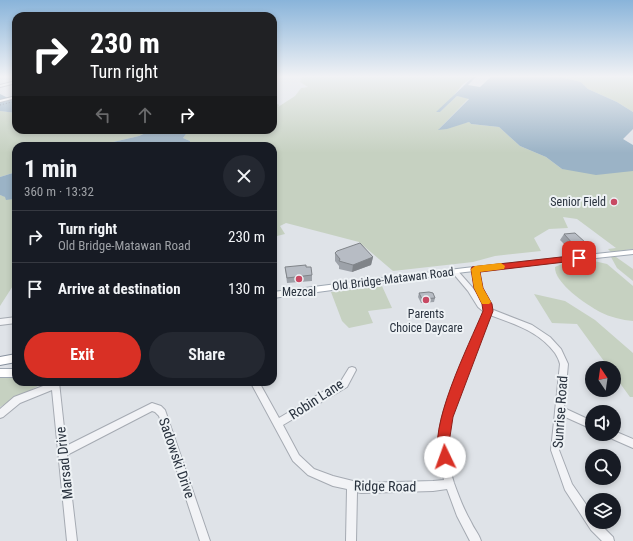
<!DOCTYPE html>
<html lang="en">
<head>
<meta charset="utf-8">
<style>
  :root { --surface:#171b24; --page:#242831; --text:#f1f3f6; --muted:#9ea1a6; --line:#363941; --accent:#d93025 }
  body { margin:0; font-family:"Roboto Condensed",sans-serif; background:var(--page); color:var(--text); height:100vh; display:flex; flex-direction:column; font-size:15px; white-space:nowrap }
  * { box-sizing:border-box; margin:0 }
  p { font-size:13px; color:var(--muted) }
  .icon { flex:none; width:22px; height:22px; fill:none; stroke:currentColor; stroke-width:2; stroke-linecap:round; stroke-linejoin:round }
  .map { position:relative; flex:1; overflow:hidden }
  .sheet { position:absolute; left:12px; top:142px; width:265px; height:244px; display:flex; flex-direction:column; background:var(--surface); border-radius:12px; box-shadow:0 2px 6px #0003 }
  .sheet>* { flex:none }
  .banner { position:absolute; left:12px; top:12px; width:265px; height:122px; border-radius:12px; box-shadow:0 2px 6px #0003; background:#202124; color:#fff; overflow:hidden }
  .needle { width:26px; rotate:347deg }
  .buttons { position:absolute; left:585px; top:361px; display:grid; gap:8px }
  .buttons a { display:grid; place-items:center; width:36px; height:36px; border-radius:50%; background:var(--surface); box-shadow:0 2px 6px #0003; font-size:20px }
  .pin { position:absolute; display:grid; place-items:center; width:34px; height:34px; color:#fff; margin:-17px; border-radius:8px; box-shadow:0 2px 6px #0006 }
  .me { position:absolute; width:44px; margin:-22px; rotate:357deg; stroke-linejoin:round; filter:drop-shadow(0 0 3px #0008) }
  .turn { display:flex; align-items:center; gap:14px; height:84px; padding:0 12px; font-size:18px }
  .turn .icon { width:52px; height:52px; stroke-width:2.5 }
  .turn b { display:block; font-size:28px; line-height:34px }
  .lanes { display:flex; align-items:center; height:38px; padding:0 12px; background:#0003; justify-content:center; gap:20px; direction:ltr }
  .lanes .off { opacity:.35 }
  .round { display:grid; place-items:center; flex:none; width:42px; height:42px; border-radius:21px; background:var(--page) }
  .head { display:flex; align-items:center; justify-content:space-between; height:68px; padding:0 12px }
  h1 { font-size:24px; font-weight:700; line-height:30px }
  .cta { display:flex; gap:8px; margin-top:auto; padding:8px 12px }
  .cta a { flex:1; height:46px; border-radius:24px; background:var(--accent); color:#fff; font-size:16px; font-weight:700; line-height:46px; text-align:center }
  .cta a+a { background:var(--page); color:var(--text) }
  ul { padding:0; list-style:none }
  li { display:flex; align-items:center; gap:12px; height:52px; padding:0 12px; border-top:1px solid var(--line) }
  li div { flex:1 }
  li b { display:block; font-size:15px }
  li em { font-style:normal }
  .map>svg:first-child { display:block }
  .green { fill:#c6d1c1 }
  .water { fill:#9bb3c6 }
  .lines { fill:none; stroke-linecap:round; stroke-linejoin:round }
  .minor-casing { stroke:#a5aab2; stroke-width:2 }
  .major-casing { stroke:#9fa8b3; stroke-width:2 }
  .highway-casing { stroke:#87919e; stroke-width:2 }
  .minor { fill:#f2f3f6; fill-rule:evenodd }
  .major { fill:#fff; fill-rule:evenodd }
  .highway { fill:#fff; fill-rule:evenodd }
  .rail { stroke:#798391; stroke-width:1; stroke-dasharray:1 2; stroke-linecap:butt }
  .wall { fill:#9da2a9 }
  .shaded-wall { fill:#808489 }
  .building { fill:#b7bcc4; stroke:#808489 }
  .route { fill:#d93025; stroke:#8d1f18 }
  .slow { fill:#f59e0b }
  .poi-dot { fill:#c84963; stroke:#eef2f5; stroke-width:1.5 }
  .labels { text-anchor:middle; dominant-baseline:central; stroke-width:4; stroke-linejoin:round; paint-order:stroke }
  .poi-label { font-size:12px; fill:#29323e; stroke:#eef2f5 }
  .street-label { font-size:12px; fill:#29323e; stroke:#eef2f5 }
  .near-street-label { font-size:14px; fill:#29323e; stroke:#eef2f5 }
</style>
</head>
<body>
<div class="map">
<svg width="633" height="541" viewBox="0 0 633 541">
  <rect width="100%" height="100%" fill="#dfe3e8"/>
  <g class="green">
    <path d="M 302,77 L 473,77 L 463,84 L 440,112 L 457,96 L 469,98 L 439,129 L 469,122 L 471,124 L 499,127 L 520,146 L 546,157 L 562,169 L 633,171 L 633,249 L 611,252 L 608,249 L 616,248 L 577,219 L 563,217 L 568,228 L 549,229 L 534,238 L 541,251 L 495,256 L 473,262 L 393,271 L 359,242 L 286,223 L 280,226 L 285,234 L 273,237 L 273,146 L 190,146 L 190,141 L 183,138 L 189,130 L 273,130 L 273,101 L 279,105 L 278,107 L 295,96 L 301,88 L 308,87 L 300,82 Z"/>
    <path d="M 560,77 L 633,77 L 633,112 L 617,102 L 588,89 L 581,82 Z"/>
    <path d="M 0,111 L 16,113 L 16,130 L 152,130 L 139,136 L 96,146 L 16,146 L 16,172 L 0,177 Z"/>
    <path d="M 16,188 L 16,281 L 0,306 L 0,195 L 13,199 Z"/>
    <path d="M 611,257 L 616,257 L 633,269 L 633,281 L 617,268 Z"/>
    <path d="M 594,261 L 607,264 L 633,286 L 633,321 C 622,320 610,317 600,312 C 587,305 554,283 555,267 L 562,264 Z"/>
    <path d="M 382,286 L 392,308 L 368,311 L 373,323 L 349,328 L 342,321 L 331,292 Z"/>
    <path d="M 534,294 L 565,301 L 595,320 L 633,353 L 633,397 L 630,397 L 614,375 L 614,368 L 609,368 L 577,324 L 552,323 Z"/>
    <path d="M 16,376 L 16,382 L 45,382 L 0,407 L 0,377 Z"/>
  </g>
  <g class="water">
    <path d="M 473,77 L 476,77 L 468,85 L 480,87 L 491,77 L 560,77 L 581,82 L 588,89 L 617,102 L 633,112 L 633,129 L 623,139 L 633,145 L 633,171 L 596,175 L 562,169 L 546,157 L 520,146 L 499,127 L 471,124 L 469,122 L 447,129 L 438,130 L 469,99 L 457,96 L 440,112 L 436,112 Z"/>
    <path d="M 0,94 L 16,102 L 16,113 L 0,111 Z"/>
    <path d="M 152,130 L 189,130 L 183,138 L 190,141 L 190,146 L 96,146 L 139,136 Z"/>
    <path d="M 16,172 L 16,188 L 13,199 L 6,200 L 5,197 L 0,195 L 0,177 Z"/>
  </g>
  <g class="lines">
    <g class="minor-casing">
      <g id="minor">
        <path d="M 16,81 L 16,83 L 0,87 L 0,85 Z"/>
        <path d="M 475,267 L 478,269 L 481,288 L 490,304 L 491,309 L 532,325 L 550,337 L 561,349 L 568,364 L 564,408 L 592,421 L 592,429 L 563,416 L 559,450 L 572,484 L 592,513 L 592,522 L 598,522 L 613,537 L 614,541 L 602,541 L 591,530 L 565,490 L 551,450 L 560,364 C 559,360 557,356 555,353 C 539,331 514,324 490,315 C 478,352 452,393 448,432 C 446,449 449,467 454,483 C 459,497 464,510 471,522 C 474,529 479,534 481,541 L 470,541 L 457,516 L 447,489 L 433,491 L 361,493 L 357,492 L 356,541 L 346,541 L 347,489 L 333,486 L 308,475 L 293,461 L 252,385 L 251,382 L 259,382 L 279,418 L 341,381 L 349,368 L 352,367 L 355,368 L 356,370 L 347,387 L 283,425 L 299,455 L 314,469 L 333,476 L 361,483 L 433,481 L 444,480 C 440,464 438,450 439,434 C 441,411 452,389 461,369 C 469,350 478,331 484,312 L 478,307 L 468,291 L 452,272 L 455,270 L 457,270 L 472,287 L 484,304 L 475,288 L 472,269 Z"/>
        <path d="M 16,317 L 16,323 L 0,325 L 0,319 Z"/>
        <path d="M 51,382 L 59,382 L 66,446 L 152,403 L 161,406 L 165,410 L 210,541 L 200,541 L 159,416 L 155,412 L 152,411 L 67,455 L 77,541 L 67,541 L 52,390 L 20,403 L 3,417 L 0,418 L 0,409 L 14,397 L 51,383 Z"/>
        <path d="M 614,431 L 633,439 L 633,448 L 608,437 L 607,434 L 614,434 Z"/>
      </g>
    </g>
    <g class="major-casing">
      <g id="major">
        <path d="M 16,96 L 16,98 L 0,102 L 0,100 Z"/>
        <path d="M 633,250 L 633,254 L 465,272 L 273,298 L 273,292 L 465,268 Z"/>
        <rect x="0" y="369" width="16" height="8"/>
      </g>
    </g>
    <g class="highway-casing">
      <path id="highway" d="M 16,354 L 16,362 L 0,365 L 0,357 Z"/>
    </g>
    <use href="#minor" class="minor"/>
    <use href="#major" class="major"/>
    <use href="#highway" class="highway"/>
    <path class="rail" d="M 0,105 L 16,101"/>
  </g>
  <g class="wall">
    <path d="M 564,234 L 586,243 L 582,249 L 570,250 L 560,240 Z"/>
    <path d="M 335,253 L 373,257 L 371,265 L 352,272 L 339,269 L 339,266 L 335,261 Z"/>
    <path d="M 285,267 L 306,267 L 312,275 L 312,281 L 287,283 Z"/>
    <path d="M 419,293 L 435,298 L 434,302 L 421,303 L 418,297 Z"/>
  </g>
  <path class="shaded-wall" d="M 373,257 L 371,265 L 352,272 L 353,265 Z"/>
  <g class="building">
    <path d="M 575,233 L 586,243 L 574,245 L 564,234 Z"/>
    <path d="M 360,243 L 373,257 L 353,265 L 339,261 L 340,259 L 335,253 L 337,251 Z"/>
    <path d="M 306,265 L 306,267 L 311,267 L 312,275 L 287,278 L 285,267 Z"/>
    <path d="M 429,292 L 433,293 L 435,298 L 422,299 L 419,293 Z"/>
  </g>
  <linearGradient id="sky" x2="0" y2="1"><stop stop-color="#89b4da"/><stop offset="0.5" stop-color="#f1f2f5"/><stop offset="1" stop-color="#f1f2f5" stop-opacity="0"/></linearGradient>
  <rect width="633" height="153" fill="url(#sky)"/>
  <path class="route" d="M 579,255 L 583,258 L 582,260 L 480,272 L 483,288 L 492,304 L 493,311 L 453,417 L 449,443 L 452,457 L 450,462 L 445,464 L 440,462 C 426,429 469,345 483,311 L 482,304 L 474,288 L 471,269 L 472,267 Z"/>
  <path class="slow" d="M 501,263 L 505,266 L 504,269 L 480,272 L 483,288 L 491,302 L 489,304 L 482,304 L 474,288 L 471,269 L 475,266 Z"/>
  <g class="poi-dot">
    <circle cx="614" cy="202" r="4"/>
    <circle cx="299" cy="279" r="4"/>
    <circle cx="426" cy="300" r="4"/>
  </g>
  <g class="labels">
    <g class="poi-label">
      <text x="606" y="202" text-anchor="end">Senior Field</text>
      <text x="299" y="292">Mezcal</text>
      <text x="426" y="314">Parents<tspan x="426" dy="14">Choice Daycare</tspan></text>
    </g>
    <g class="street-label">
      <text transform="translate(393 279) rotate(-7)">Old Bridge-Matawan Road</text>
    </g>
    <g class="near-street-label">
      <text transform="translate(316 399) rotate(-33)">Robin Lane</text>
      <text transform="translate(560 412) rotate(-86)">Sunrise Road</text>
      <text transform="translate(177 458) rotate(71)">Sadowski Drive</text>
      <text transform="translate(64 463) rotate(-96)">Marsad Drive</text>
      <text transform="translate(385 486) rotate(1)">Ridge Road</text>
    </g>
  </g>
</svg>
<div class="buttons">
<a><svg class="needle" viewBox="-14 -14 28 28"><path d="M0-13l5 13h-10z" fill="#e53935"/><path d="M0 13l5-13h-10z" fill="#9ea1a6"/></svg></a>
<a><svg class="icon" aria-label="sound" viewBox="0 0 24 24"><path d="M4 9h4l5-4v14l-5-4H4zM17 9q2 3 0 6"/></svg></a>
<a><svg class="icon" aria-label="search" viewBox="0 0 24 24"><circle cx="10" cy="10" r="6"/><path d="M15 15l6 6"/></svg></a>
<a><svg class="icon" aria-label="layers" viewBox="0 0 24 24"><path d="M12 4l9 5-9 5-9-5zM3 14l9 5 9-5"/></svg></a>
</div>
<div class="pin" style="left:579px;top:258px;background:#d93025"><svg class="icon" aria-label="arrive" viewBox="0 0 24 24"><path d="M6 21V4h12l-3 4 3 4H6"/></svg></div>
<svg class="me" style="left:445px;top:457px" viewBox="-20 -20 40 40"><circle r="19" fill="#fff"/><path d="M0-13L10 11 0 6-10 11z" fill="#d93025"/></svg>
<div class="banner">
<div class="turn"><svg class="icon" aria-label="right" viewBox="0 0 24 24"><path d="M7 20v-9h11M14 6l5 5-5 5"/></svg><div><b>230 m</b>Turn right</div></div>
<div class="lanes"><svg class="icon off" aria-label="left" viewBox="0 0 24 24"><path d="M17 20v-9H6M10 6l-5 5 5 5"/></svg><svg class="icon off" aria-label="ahead" viewBox="0 0 24 24"><path d="M12 20V5M6 11l6-6 6 6"/></svg><svg class="icon" aria-label="right" viewBox="0 0 24 24"><path d="M7 20v-9h11M14 6l5 5-5 5"/></svg></div>
</div>
<section class="sheet">
<div class="head"><div><h1>1 min</h1><p>360 m · 13:32</p></div><a class="round"><svg class="icon" aria-label="close" viewBox="0 0 24 24"><path d="M6 6l12 12M18 6L6 18"/></svg></a></div>
<ul>
<li><svg class="icon" aria-label="right" viewBox="0 0 24 24"><path d="M7 20v-9h11M14 6l5 5-5 5"/></svg><div><b>Turn right</b><p>Old Bridge-Matawan Road</p></div><em>230 m</em></li>
<li><svg class="icon" aria-label="arrive" viewBox="0 0 24 24"><path d="M6 21V4h12l-3 4 3 4H6"/></svg><div><b>Arrive at destination</b></div><em>130 m</em></li>
</ul>
<div class="cta"><a>Exit</a><a>Share</a></div>
</section>
</div>
</body>
</html>
